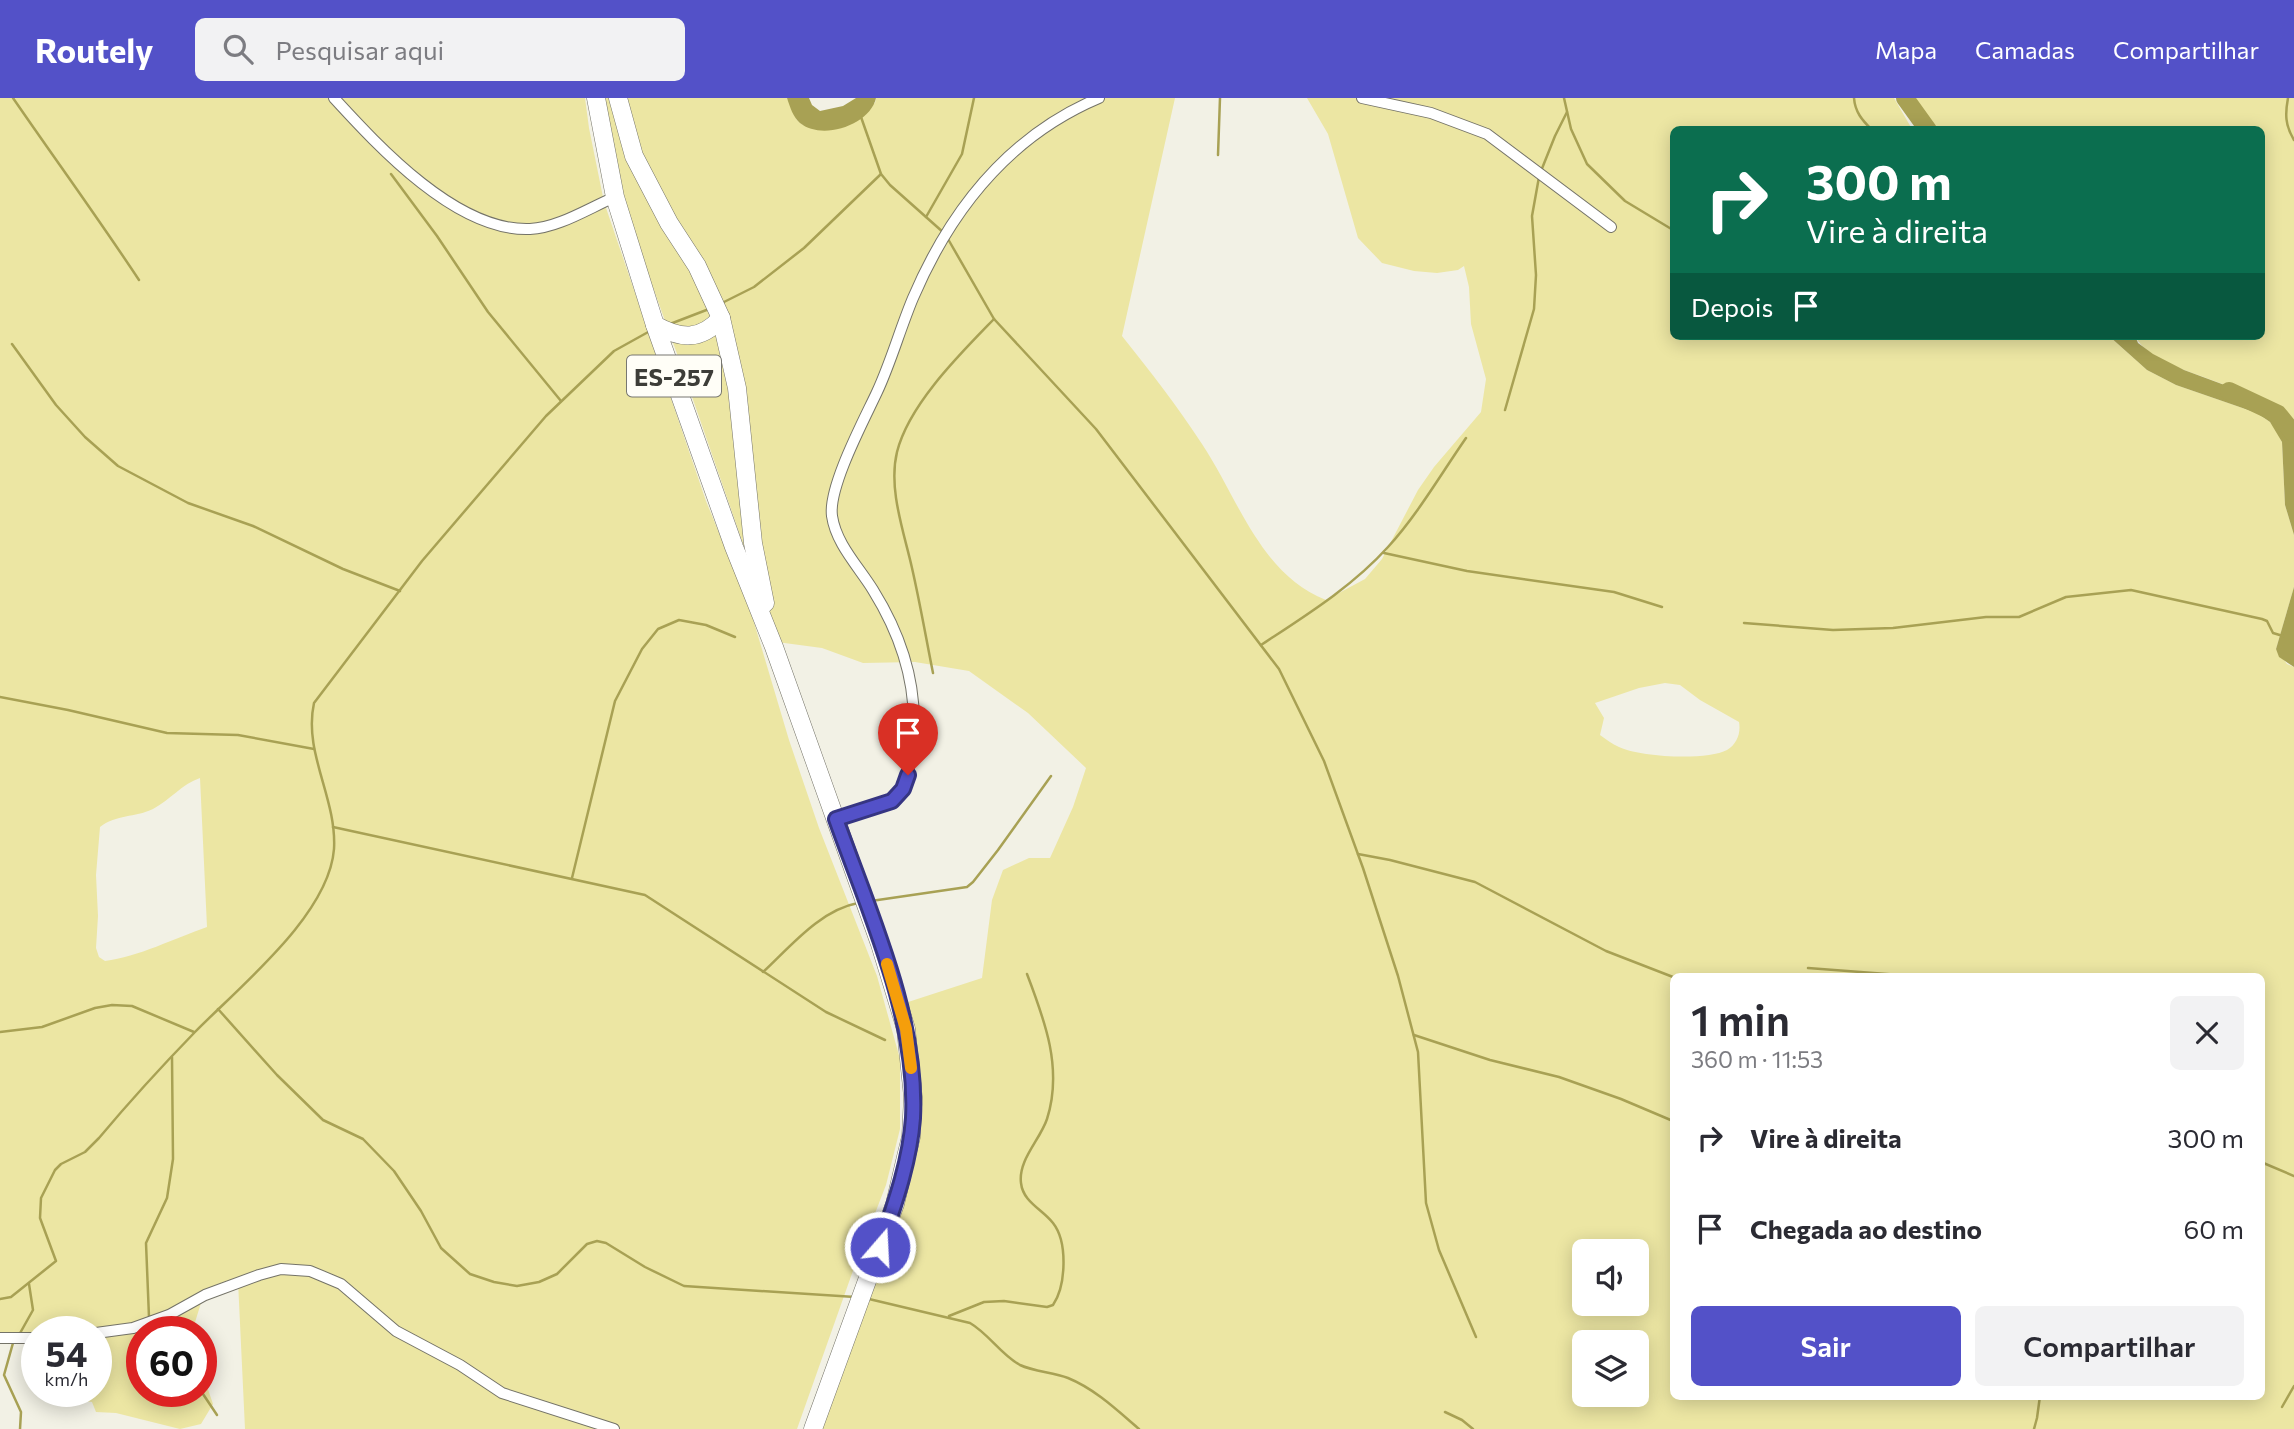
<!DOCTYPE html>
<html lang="pt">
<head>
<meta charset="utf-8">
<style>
  :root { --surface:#fff; --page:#f2f2f3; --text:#2b2b33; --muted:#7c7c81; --accent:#5351c8 }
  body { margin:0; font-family:Commissioner,sans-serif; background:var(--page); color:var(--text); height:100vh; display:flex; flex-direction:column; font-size:26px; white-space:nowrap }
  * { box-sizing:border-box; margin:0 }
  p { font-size:23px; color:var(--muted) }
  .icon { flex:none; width:38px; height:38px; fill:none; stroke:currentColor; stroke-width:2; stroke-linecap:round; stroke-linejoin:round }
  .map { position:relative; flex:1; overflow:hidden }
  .side { position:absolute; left:1670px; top:875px; width:595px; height:427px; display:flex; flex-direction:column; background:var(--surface); border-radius:10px; box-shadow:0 4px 18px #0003 }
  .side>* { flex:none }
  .hud { position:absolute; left:1670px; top:28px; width:595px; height:214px; border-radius:10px; box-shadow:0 4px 18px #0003; background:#0b6e4f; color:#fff; overflow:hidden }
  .controls { position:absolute; left:1572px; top:1141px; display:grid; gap:14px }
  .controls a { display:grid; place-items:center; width:77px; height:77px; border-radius:10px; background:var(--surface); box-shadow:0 4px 18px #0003; font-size:35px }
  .speed { position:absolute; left:21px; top:1218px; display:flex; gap:14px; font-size:35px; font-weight:700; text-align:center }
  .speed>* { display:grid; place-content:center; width:91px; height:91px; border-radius:50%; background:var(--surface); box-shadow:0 4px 18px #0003; line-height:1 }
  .speed small { font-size:18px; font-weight:400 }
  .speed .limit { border:10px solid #d22; background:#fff; color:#111 }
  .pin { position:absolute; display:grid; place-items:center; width:60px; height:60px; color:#fff; margin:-72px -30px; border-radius:50% 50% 50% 0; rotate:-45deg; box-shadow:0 0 7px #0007 }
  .pin .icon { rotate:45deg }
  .me { position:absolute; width:77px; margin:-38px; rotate:19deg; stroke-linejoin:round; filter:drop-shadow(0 0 5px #0008) }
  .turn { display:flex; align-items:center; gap:24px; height:147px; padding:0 21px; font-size:32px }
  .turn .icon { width:91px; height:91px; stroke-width:2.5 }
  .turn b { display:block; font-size:49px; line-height:60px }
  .then { display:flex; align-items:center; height:66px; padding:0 21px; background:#0003; gap:14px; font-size:26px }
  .round { display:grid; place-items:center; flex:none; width:74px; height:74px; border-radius:10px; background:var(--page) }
  .summary { display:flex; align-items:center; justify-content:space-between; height:119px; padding:0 21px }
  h1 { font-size:42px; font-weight:600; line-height:52px }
  .action { display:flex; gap:14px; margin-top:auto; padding:14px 21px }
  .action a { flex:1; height:80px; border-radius:10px; background:var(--accent); color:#fff; font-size:28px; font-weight:600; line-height:80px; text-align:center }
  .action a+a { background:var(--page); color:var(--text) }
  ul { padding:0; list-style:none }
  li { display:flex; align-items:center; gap:21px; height:91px; padding:0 21px }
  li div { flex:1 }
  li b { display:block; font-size:26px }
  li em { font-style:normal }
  header { display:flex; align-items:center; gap:42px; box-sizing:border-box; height:98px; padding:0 35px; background:var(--accent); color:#fff }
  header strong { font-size:33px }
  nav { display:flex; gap:38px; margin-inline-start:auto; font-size:24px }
  .search { width:490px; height:63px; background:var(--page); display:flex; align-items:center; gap:18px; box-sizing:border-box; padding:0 24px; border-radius:10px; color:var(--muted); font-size:26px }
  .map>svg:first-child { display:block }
  .green { fill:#ece6a3; fill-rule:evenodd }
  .water { fill:#a8a154 }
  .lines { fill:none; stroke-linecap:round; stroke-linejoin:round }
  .stream { stroke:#a8a154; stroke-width:2.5 }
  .river { stroke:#a8a154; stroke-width:18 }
  .street-casing { stroke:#747368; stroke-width:12 }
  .primary-casing { stroke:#747368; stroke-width:19 }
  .street { stroke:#fff; stroke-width:10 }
  .primary { stroke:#fff; stroke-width:18 }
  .route-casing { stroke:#363582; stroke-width:18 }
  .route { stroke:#5351c8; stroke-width:12 }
  .slow { stroke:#f59e0b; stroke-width:12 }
  .labels { text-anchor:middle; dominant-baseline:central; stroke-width:6; stroke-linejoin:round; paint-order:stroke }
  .shield { fill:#fffef7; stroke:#777771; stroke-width:2 }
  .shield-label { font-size:24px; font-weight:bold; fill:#3d3d38 }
</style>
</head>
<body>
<header>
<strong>Routely</strong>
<div class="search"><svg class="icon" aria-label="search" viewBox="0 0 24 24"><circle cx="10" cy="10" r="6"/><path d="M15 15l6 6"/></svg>Pesquisar aqui</div>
<nav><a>Mapa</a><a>Camadas</a><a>Compartilhar</a></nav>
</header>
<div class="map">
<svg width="2294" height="1331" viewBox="0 0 2294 1331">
  <rect width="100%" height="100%" fill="#f2f1e5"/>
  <g class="green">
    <path d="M 0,0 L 585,0 L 589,30 L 604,104 L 706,403 L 750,511 L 789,642 L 819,730 L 877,878 L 900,961 L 900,1031 L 886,1087 L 855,1167 L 797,1331 L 245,1331 L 238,1183 L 205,1192 L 192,1234 L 142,1234 L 142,1293 L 201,1293 L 201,1271 L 213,1306 L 201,1326 L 180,1331 L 116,1315 L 96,1314 L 92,1304 L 77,1302 L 75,1293 L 96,1293 L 96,1234 L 37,1234 L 37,1241 L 0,1239 ZM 200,680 L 207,829 C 175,840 138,859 105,863 L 99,859 L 96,850 L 98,818 L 96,777 L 100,729 C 117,716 134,720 153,711 C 170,702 182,686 200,680 Z"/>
    <path d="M 601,0 L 787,0 L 797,22 L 803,27 L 875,5 L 876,0 L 1175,0 L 1122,238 C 1150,273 1178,309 1202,346 C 1238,400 1260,476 1326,502 L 1365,481 L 1382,461 L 1418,392 L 1434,369 L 1481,314 L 1486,281 L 1471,226 L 1469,189 L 1464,168 L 1458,172 L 1437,175 L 1414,173 L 1382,165 L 1358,140 L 1328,36 L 1307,0 L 1894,0 L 1912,31 L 1673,32 L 1673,238 L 2109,238 L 2147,272 L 2176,287 L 2257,315 L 2270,324 L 2277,333 L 2282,344 L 2285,407 L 2294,437 L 2294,489 L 2276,551 L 2287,566 L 2294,569 L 2294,1331 L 814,1331 L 916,1033 L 902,906 L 982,880 L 992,802 L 1003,772 L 1029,760 L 1050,760 L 1073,709 L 1086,670 L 1028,615 L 969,573 L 915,564 L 863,565 L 822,550 L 777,544 L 680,264 L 631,129 ZM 1665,585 L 1680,587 L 1700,602 L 1739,624 C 1741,635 1737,646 1727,652 C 1707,663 1639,659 1619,649 C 1612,646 1606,641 1600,637 L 1604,620 L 1595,605 L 1639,590 ZM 1673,878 L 2261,878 L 2261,1298 L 1673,1298 ZM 1584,1153 L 1636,1153 L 1636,1206 L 1584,1206 ZM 1584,1244 L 1636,1244 L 1636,1297 L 1584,1297 Z"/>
    <path d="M 1909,0 L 2294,0 L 2294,345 C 2286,324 2270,315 2252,304 C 2246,300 2241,294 2234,291 C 2206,277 2150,267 2135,238 L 2261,238 L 2261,32 L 1923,31 Z"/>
  </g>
  <g class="water">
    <path d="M 787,0 L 809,0 L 812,7 L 820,13 L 843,8 L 856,0 L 876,0 C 870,27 822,43 800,25 C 793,19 790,9 787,0 Z"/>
    <path d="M 2109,238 L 2135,238 L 2138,245 L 2153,256 L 2184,272 L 2238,292 L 2277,320 L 2294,345 L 2294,437 L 2285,407 L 2282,344 L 2270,324 L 2257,315 L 2176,287 L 2147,272 Z"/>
    <path d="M 2294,489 L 2294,569 L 2279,559 L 2276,551 Z"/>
  </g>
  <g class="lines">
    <g class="stream">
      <path d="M 13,0 C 55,61 98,120 139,182"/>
      <path d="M 1564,0 L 1571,31 L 1587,66 L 1625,103 L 1673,132"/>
      <path d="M 1854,0 C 1855,14 1862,22 1872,32"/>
      <path d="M 2288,0 C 2285,16 2285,27 2294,42"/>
      <path d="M 861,19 L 881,76 L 890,87 L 944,135"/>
      <path d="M 1218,57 L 1220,0"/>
      <path d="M 1541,73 L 1555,38 L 1567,14"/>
      <path d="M 391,76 L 437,138 L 488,214 L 561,303"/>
      <path d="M 926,119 L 962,56 L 974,0"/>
      <path d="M 948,141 L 994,221 L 1096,331 L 1279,571 L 1324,663 L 1363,770 L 1398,878 L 1418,954 L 1426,1105 L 1439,1152 L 1476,1239"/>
      <path d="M 722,205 L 754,189 L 804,150 L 881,76"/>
      <path d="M 670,226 L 709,211"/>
      <path d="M 12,246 L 56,307 L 85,339 L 118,368 L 188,405 L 253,428 L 343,471 L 400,493"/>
      <path d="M 1505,312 L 1534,211 L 1536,177 L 1532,118 L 1539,79"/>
      <path d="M 2291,332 L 2294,324"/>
      <path d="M 1384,455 L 1467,473 L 1614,494 L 1662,509"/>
      <path d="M 1744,525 L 1833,532 L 1893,530 L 1986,519 L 2019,519 L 2066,499 L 2131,492 L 2262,521 L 2267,523 L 2273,535 L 2283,538"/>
      <path d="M 1261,547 C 1305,518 1352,489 1388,449 C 1418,416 1441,376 1466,340"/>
      <path d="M 933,575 C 926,540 920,505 912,470 C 904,434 888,391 897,354 C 909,306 961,255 994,221"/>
      <path d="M 0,599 L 68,612 L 167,635 L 238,637 L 314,651"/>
      <path d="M 333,729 L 645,797 L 826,914 L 885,942"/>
      <path d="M 1358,756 L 1390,762 L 1475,784 L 1606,853 L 1673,879"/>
      <path d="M 572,780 L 615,603 L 642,551 L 658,531 L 679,522 L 706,527 L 735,539"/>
      <path d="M 871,803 L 967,789 L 973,784 L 998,752 L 1051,678"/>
      <path d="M 1808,870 L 1913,878"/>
      <path d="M 763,874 C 790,849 820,812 858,805"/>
      <path d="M 218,911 L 277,977 L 323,1022 L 363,1041 L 394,1073 L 421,1113 L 441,1150 L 470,1176 L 494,1184 L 517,1188 L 539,1184 L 557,1176 L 587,1146 L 597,1143 L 606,1145 L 645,1169 L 684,1188 L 855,1199"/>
      <path d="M 0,934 L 42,929 L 95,910 L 112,907 L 132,908 L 194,934"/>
      <path d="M 1414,937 L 1490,962 L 1559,979 L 1621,1001 L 1673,1023"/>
      <path d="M 2261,1064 L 2294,1078"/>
      <path d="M 0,1201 L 11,1199 L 56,1163 L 40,1120 L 41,1100 L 55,1072 L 61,1066 L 85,1054 L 99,1040 C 130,1003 162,968 195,934 C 240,888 329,817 334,751 C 337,700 303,655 314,605 L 422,463 L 546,318 L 614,253 L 650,233"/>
      <path d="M 869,1201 L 970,1225 C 989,1236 1001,1257 1020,1267 C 1035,1274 1053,1274 1068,1280 C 1095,1291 1117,1312 1139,1331"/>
      <path d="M 949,1218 L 984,1204 L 1004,1203 L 1047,1209 L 1053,1207 C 1066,1188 1068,1144 1053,1125 C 1042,1111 1023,1104 1021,1085 C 1018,1062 1040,1042 1047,1021 C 1063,971 1045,923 1027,876"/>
      <path d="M 149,1219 L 146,1145 L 167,1100 L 173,1061 L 172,959"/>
      <path d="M 153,1225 L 158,1234"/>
      <path d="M 19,1237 L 33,1212 L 29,1186"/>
      <path d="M 13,1245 L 4,1277 L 21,1314 L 20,1331"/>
      <path d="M 201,1293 L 217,1317"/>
      <path d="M 2282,1309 L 2294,1288"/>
      <path d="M 1445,1314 L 1462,1322 L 1473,1331"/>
      <path d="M 2034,1331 L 2037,1320 L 2040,1298"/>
    </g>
    <g class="river">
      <path d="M 1905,0 L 1928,32"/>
      <path d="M 2229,293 L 2278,316 L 2294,336"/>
    </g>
    <g class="street-casing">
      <g id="street">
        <path d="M 334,0 C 379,49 457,134 530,131 C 558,130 589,110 615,99"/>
        <path d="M 1362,0 L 1431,15 L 1487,36 L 1611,129"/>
        <path d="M 836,721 L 875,710 L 899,698 C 906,687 908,675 910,663 C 922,601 906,545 873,492 C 859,469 836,446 832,418 C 828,389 864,322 877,294 C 891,264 900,231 913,200 C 951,111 1009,38 1099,0"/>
        <path d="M 96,1235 L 133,1230 L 169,1217 L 205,1197 L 259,1177 L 281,1171 L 310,1173 L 341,1186 L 396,1233 L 460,1267 L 502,1295 L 614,1331"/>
        <path d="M 0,1240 L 37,1240"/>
      </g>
    </g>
    <g class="primary-casing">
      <g id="primary">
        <path d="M 596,0 L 615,99 L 655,227 L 734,449 L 774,549 L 880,846 L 906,931 L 913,999 L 911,1039 L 906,1059 L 895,1106 L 813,1331"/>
        <path d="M 618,0 L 634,58 L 669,125 L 697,168 L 721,220 L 737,290 L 753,445 L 765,505"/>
        <path d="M 655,227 C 680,241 701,243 721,220"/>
      </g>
    </g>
    <use href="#street" class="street"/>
    <use href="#primary" class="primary"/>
  </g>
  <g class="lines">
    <g class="route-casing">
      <path id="route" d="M 880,1149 C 894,1108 910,1064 913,1020 C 918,919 869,814 836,721 L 892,703 L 903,691 L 908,677"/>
    </g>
    <use href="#route" class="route"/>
    <path class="slow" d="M 887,866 L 906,931 L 911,970"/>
  </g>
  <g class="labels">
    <rect class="shield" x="627" y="257.5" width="94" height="41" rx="5"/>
    <g class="shield-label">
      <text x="674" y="278">ES-257</text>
    </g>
  </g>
</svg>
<div class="controls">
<a><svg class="icon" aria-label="sound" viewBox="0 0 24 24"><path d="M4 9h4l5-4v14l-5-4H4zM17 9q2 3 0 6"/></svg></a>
<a><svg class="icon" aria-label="layers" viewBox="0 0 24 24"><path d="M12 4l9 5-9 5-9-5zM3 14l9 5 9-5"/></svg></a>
</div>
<div class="speed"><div>54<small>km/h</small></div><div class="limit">60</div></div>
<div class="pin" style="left:908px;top:677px;background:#d93025"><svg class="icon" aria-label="arrive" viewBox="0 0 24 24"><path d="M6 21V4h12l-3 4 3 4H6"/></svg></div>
<svg class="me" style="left:880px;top:1149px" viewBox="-20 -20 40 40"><circle r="17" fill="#5351c8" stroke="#fff" stroke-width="3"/><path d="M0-11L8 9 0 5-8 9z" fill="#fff"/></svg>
<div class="hud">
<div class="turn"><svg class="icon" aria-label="right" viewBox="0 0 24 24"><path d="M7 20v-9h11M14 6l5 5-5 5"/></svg><div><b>300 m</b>Vire à direita</div></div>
<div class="then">Depois<svg class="icon" aria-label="arrive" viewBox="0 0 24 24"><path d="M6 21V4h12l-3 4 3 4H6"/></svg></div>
</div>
<section class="side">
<div class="summary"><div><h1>1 min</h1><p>360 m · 11:53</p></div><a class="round"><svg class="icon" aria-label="close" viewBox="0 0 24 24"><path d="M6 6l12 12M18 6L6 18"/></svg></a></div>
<ul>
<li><svg class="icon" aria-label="right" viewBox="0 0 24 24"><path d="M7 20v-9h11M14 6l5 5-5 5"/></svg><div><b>Vire à direita</b></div><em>300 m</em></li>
<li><svg class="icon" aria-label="arrive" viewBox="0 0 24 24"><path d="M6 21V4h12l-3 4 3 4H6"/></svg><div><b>Chegada ao destino</b></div><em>60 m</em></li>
</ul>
<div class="action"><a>Sair</a><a>Compartilhar</a></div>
</section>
</div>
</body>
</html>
